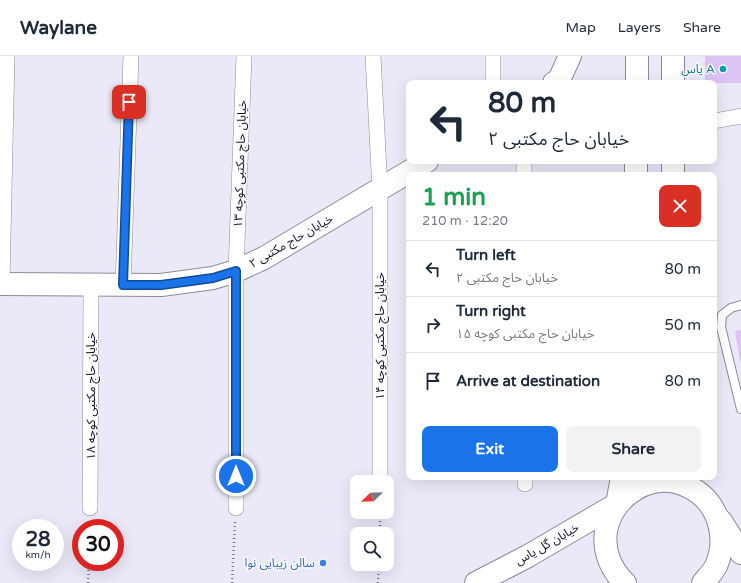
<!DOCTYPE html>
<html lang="en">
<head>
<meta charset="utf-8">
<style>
  :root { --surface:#fff; --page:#f2f2f3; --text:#1f2937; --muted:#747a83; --line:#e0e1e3; --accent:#1a73e8 }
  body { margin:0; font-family:"Varela Round","Noto Sans Arabic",sans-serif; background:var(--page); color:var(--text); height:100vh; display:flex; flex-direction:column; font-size:15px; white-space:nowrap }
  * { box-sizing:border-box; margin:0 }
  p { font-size:13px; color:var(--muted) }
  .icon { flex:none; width:22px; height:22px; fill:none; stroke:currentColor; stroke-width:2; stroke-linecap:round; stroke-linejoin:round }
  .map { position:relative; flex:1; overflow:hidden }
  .drawer { position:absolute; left:406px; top:116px; width:311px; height:308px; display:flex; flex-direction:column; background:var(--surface); border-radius:8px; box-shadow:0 4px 16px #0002 }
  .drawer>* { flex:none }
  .banner { position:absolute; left:406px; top:24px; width:311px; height:84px; border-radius:8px; box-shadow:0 4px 16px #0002; background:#fff; color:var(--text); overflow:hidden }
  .needle { width:26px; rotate:247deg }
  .fabs { position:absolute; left:350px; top:419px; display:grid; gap:8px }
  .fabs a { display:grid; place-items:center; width:44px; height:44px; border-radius:8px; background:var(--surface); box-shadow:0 4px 16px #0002; font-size:20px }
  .speed { position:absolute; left:12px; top:463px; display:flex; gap:8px; font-size:20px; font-weight:700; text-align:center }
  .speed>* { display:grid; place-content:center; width:52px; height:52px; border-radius:50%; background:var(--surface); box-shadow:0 4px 16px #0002; line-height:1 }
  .speed small { font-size:10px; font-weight:400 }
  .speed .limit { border:6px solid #d22; background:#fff; color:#111 }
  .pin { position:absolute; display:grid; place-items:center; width:34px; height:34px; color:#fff; margin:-17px; border-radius:8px; box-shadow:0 2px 6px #0006 }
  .me { position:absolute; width:44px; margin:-22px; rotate:0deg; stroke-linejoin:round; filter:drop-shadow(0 0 3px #0008) }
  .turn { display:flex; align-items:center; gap:14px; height:84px; padding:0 16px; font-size:18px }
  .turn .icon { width:52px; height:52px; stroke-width:2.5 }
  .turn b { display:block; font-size:28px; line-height:34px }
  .round { display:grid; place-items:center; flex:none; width:42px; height:42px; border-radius:8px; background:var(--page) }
  .summary { display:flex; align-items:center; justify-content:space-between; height:68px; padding:0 16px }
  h1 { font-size:24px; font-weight:700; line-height:30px; color:#1e9e55 }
  .action { display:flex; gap:8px; margin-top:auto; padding:8px 16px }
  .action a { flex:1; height:46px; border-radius:8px; background:var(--accent); color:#fff; font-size:16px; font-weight:700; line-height:46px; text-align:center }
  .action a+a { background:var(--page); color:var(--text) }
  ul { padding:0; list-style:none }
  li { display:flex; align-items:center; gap:12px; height:56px; padding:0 16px; border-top:1px solid var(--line) }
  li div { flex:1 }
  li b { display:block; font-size:15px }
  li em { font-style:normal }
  header { display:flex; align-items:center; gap:24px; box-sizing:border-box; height:56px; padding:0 20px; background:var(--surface); border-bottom:1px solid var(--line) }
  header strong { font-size:19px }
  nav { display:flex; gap:22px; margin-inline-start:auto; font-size:14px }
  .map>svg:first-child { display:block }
  .building { fill:#dbc4f4 }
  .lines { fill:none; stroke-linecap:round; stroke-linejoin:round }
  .lane-casing { stroke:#8c8a97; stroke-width:10 }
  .street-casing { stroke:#8c8a97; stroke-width:16 }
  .secondary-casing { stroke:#8c8a97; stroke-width:24 }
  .path { stroke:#7b7983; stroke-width:2.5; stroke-dasharray:1 3; stroke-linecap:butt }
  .lane { stroke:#fff; stroke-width:8 }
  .street { stroke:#fff; stroke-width:15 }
  .secondary { stroke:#fff; stroke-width:22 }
  .route-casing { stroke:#114b97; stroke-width:10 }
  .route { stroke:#1a73e8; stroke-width:7 }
  .culture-dot { fill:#0f9aa8; stroke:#f9f8fe; stroke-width:1.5 }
  .shop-dot { fill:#3f7fe0; stroke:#f9f8fe; stroke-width:1.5 }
  .labels { text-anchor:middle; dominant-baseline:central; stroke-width:3; stroke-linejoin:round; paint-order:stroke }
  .culture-label { font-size:12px; fill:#0d838f; stroke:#f9f8fe; text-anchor:end }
  .street-label { font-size:12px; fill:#121116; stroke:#f9f8fe }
  .shop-label { font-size:12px; fill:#366cbe; stroke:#f9f8fe; text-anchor:end }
</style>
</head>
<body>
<header>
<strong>Waylane</strong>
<nav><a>Map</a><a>Layers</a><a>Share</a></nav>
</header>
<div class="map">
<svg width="741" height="527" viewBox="0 0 741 527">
  <rect width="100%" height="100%" fill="#ebe9f8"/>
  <g class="building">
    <rect x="705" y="0" width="36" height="27"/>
    <path d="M 741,274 L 741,306 L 740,306 L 735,275 Z"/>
  </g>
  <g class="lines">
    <g class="lane-casing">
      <path id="lane" d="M 741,249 L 731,252 L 722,259 L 721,271 L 741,353"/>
    </g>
    <g class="street-casing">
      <g id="street">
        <path d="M 373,0 L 380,134 L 380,426"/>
        <path d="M 493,0 L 493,27"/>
        <path d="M 714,65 L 741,60"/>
        <path d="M 524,105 L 524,119"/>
        <path d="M 2,228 L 7,0"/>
        <path d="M 123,229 L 131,0"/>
        <path d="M 525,421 L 525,428"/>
        <path d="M 90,452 L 91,229"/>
        <path d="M 236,452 L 236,215 L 244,0"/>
      </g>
    </g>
    <g class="secondary-casing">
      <g id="secondary">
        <path d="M 554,27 L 559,24 L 570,0"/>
        <path d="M 637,27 L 637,0"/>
        <path d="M 673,27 L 673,0"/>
        <path d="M 673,105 L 673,119"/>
        <path d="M 636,119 L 636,105"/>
        <path d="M 0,228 L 161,229 L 213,222 L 236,215 L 264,202 L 427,105"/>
        <path d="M 721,465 L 741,497"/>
        <path d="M 476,527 L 528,500 L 617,448 L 622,421"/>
        <path d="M 625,527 C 611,514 603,495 606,475 C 612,439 652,414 687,430 C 718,444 729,480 716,510 C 713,516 707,522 703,527"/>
      </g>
    </g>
    <g class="path">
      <path d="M 380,478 L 380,456"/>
      <path d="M 88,527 L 89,506"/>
      <path d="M 232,527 L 235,466"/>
      <path d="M 378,527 L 379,508"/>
    </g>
    <use href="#lane" class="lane"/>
    <use href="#street" class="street"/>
    <use href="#secondary" class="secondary"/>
  </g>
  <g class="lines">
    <g class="route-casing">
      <path id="route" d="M 129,46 L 123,229 L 161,229 L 213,222 L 236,215 L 236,420"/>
    </g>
    <use href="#route" class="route"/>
  </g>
  <circle class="culture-dot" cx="723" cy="13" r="4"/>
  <circle class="shop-dot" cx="323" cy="507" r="4"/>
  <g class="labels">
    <g class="culture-label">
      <text x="715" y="13">یاس A</text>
    </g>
    <g class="street-label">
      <text transform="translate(240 108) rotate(-88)">خیابان حاج مکتبی کوچه ۱۳</text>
      <text transform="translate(291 185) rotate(-30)">خیابان حاج مکتبی ۲</text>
      <text transform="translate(380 280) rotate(-90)">خیابان حاج مکتبی کوچه ۱۴</text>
      <text transform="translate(91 340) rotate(-90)">خیابان حاج مکتبی کوچه ۱۸</text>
      <text transform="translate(547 488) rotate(-30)">خیابان گل یاس</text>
    </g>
    <g class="shop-label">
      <text x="315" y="507">سالن زیبایی نوا</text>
    </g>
  </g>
</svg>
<div class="fabs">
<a><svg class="needle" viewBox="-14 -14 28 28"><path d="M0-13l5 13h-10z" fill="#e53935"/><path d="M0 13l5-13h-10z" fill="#747a83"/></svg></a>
<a><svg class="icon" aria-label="search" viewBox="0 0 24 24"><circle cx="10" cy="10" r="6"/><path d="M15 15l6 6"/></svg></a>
</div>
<div class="speed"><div>28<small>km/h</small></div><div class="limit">30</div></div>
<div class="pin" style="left:129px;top:46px;background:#d93025"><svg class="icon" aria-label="arrive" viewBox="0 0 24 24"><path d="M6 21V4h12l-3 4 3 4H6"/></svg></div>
<svg class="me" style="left:236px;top:420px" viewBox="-20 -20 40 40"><circle r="17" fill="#1a73e8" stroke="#fff" stroke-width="3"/><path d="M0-11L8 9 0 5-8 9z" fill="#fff"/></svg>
<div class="banner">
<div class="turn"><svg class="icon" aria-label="left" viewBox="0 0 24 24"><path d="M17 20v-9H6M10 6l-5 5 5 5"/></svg><div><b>80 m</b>خیابان حاج مکتبی ۲</div></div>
</div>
<section class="drawer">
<div class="summary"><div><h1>1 min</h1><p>210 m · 12:20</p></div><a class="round" style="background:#d93025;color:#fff"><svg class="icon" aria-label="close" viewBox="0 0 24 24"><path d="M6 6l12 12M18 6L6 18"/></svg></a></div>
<ul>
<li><svg class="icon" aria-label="left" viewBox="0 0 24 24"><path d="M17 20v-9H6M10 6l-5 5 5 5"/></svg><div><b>Turn left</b><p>خیابان حاج مکتبی ۲</p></div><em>80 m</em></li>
<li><svg class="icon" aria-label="right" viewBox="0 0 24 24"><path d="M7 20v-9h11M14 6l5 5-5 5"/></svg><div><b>Turn right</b><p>خیابان حاج مکتبی کوچه ۱۵</p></div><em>50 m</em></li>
<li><svg class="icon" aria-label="arrive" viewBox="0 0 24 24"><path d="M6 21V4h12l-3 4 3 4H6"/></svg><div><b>Arrive at destination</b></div><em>80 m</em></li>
</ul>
<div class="action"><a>Exit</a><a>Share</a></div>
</section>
</div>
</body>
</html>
